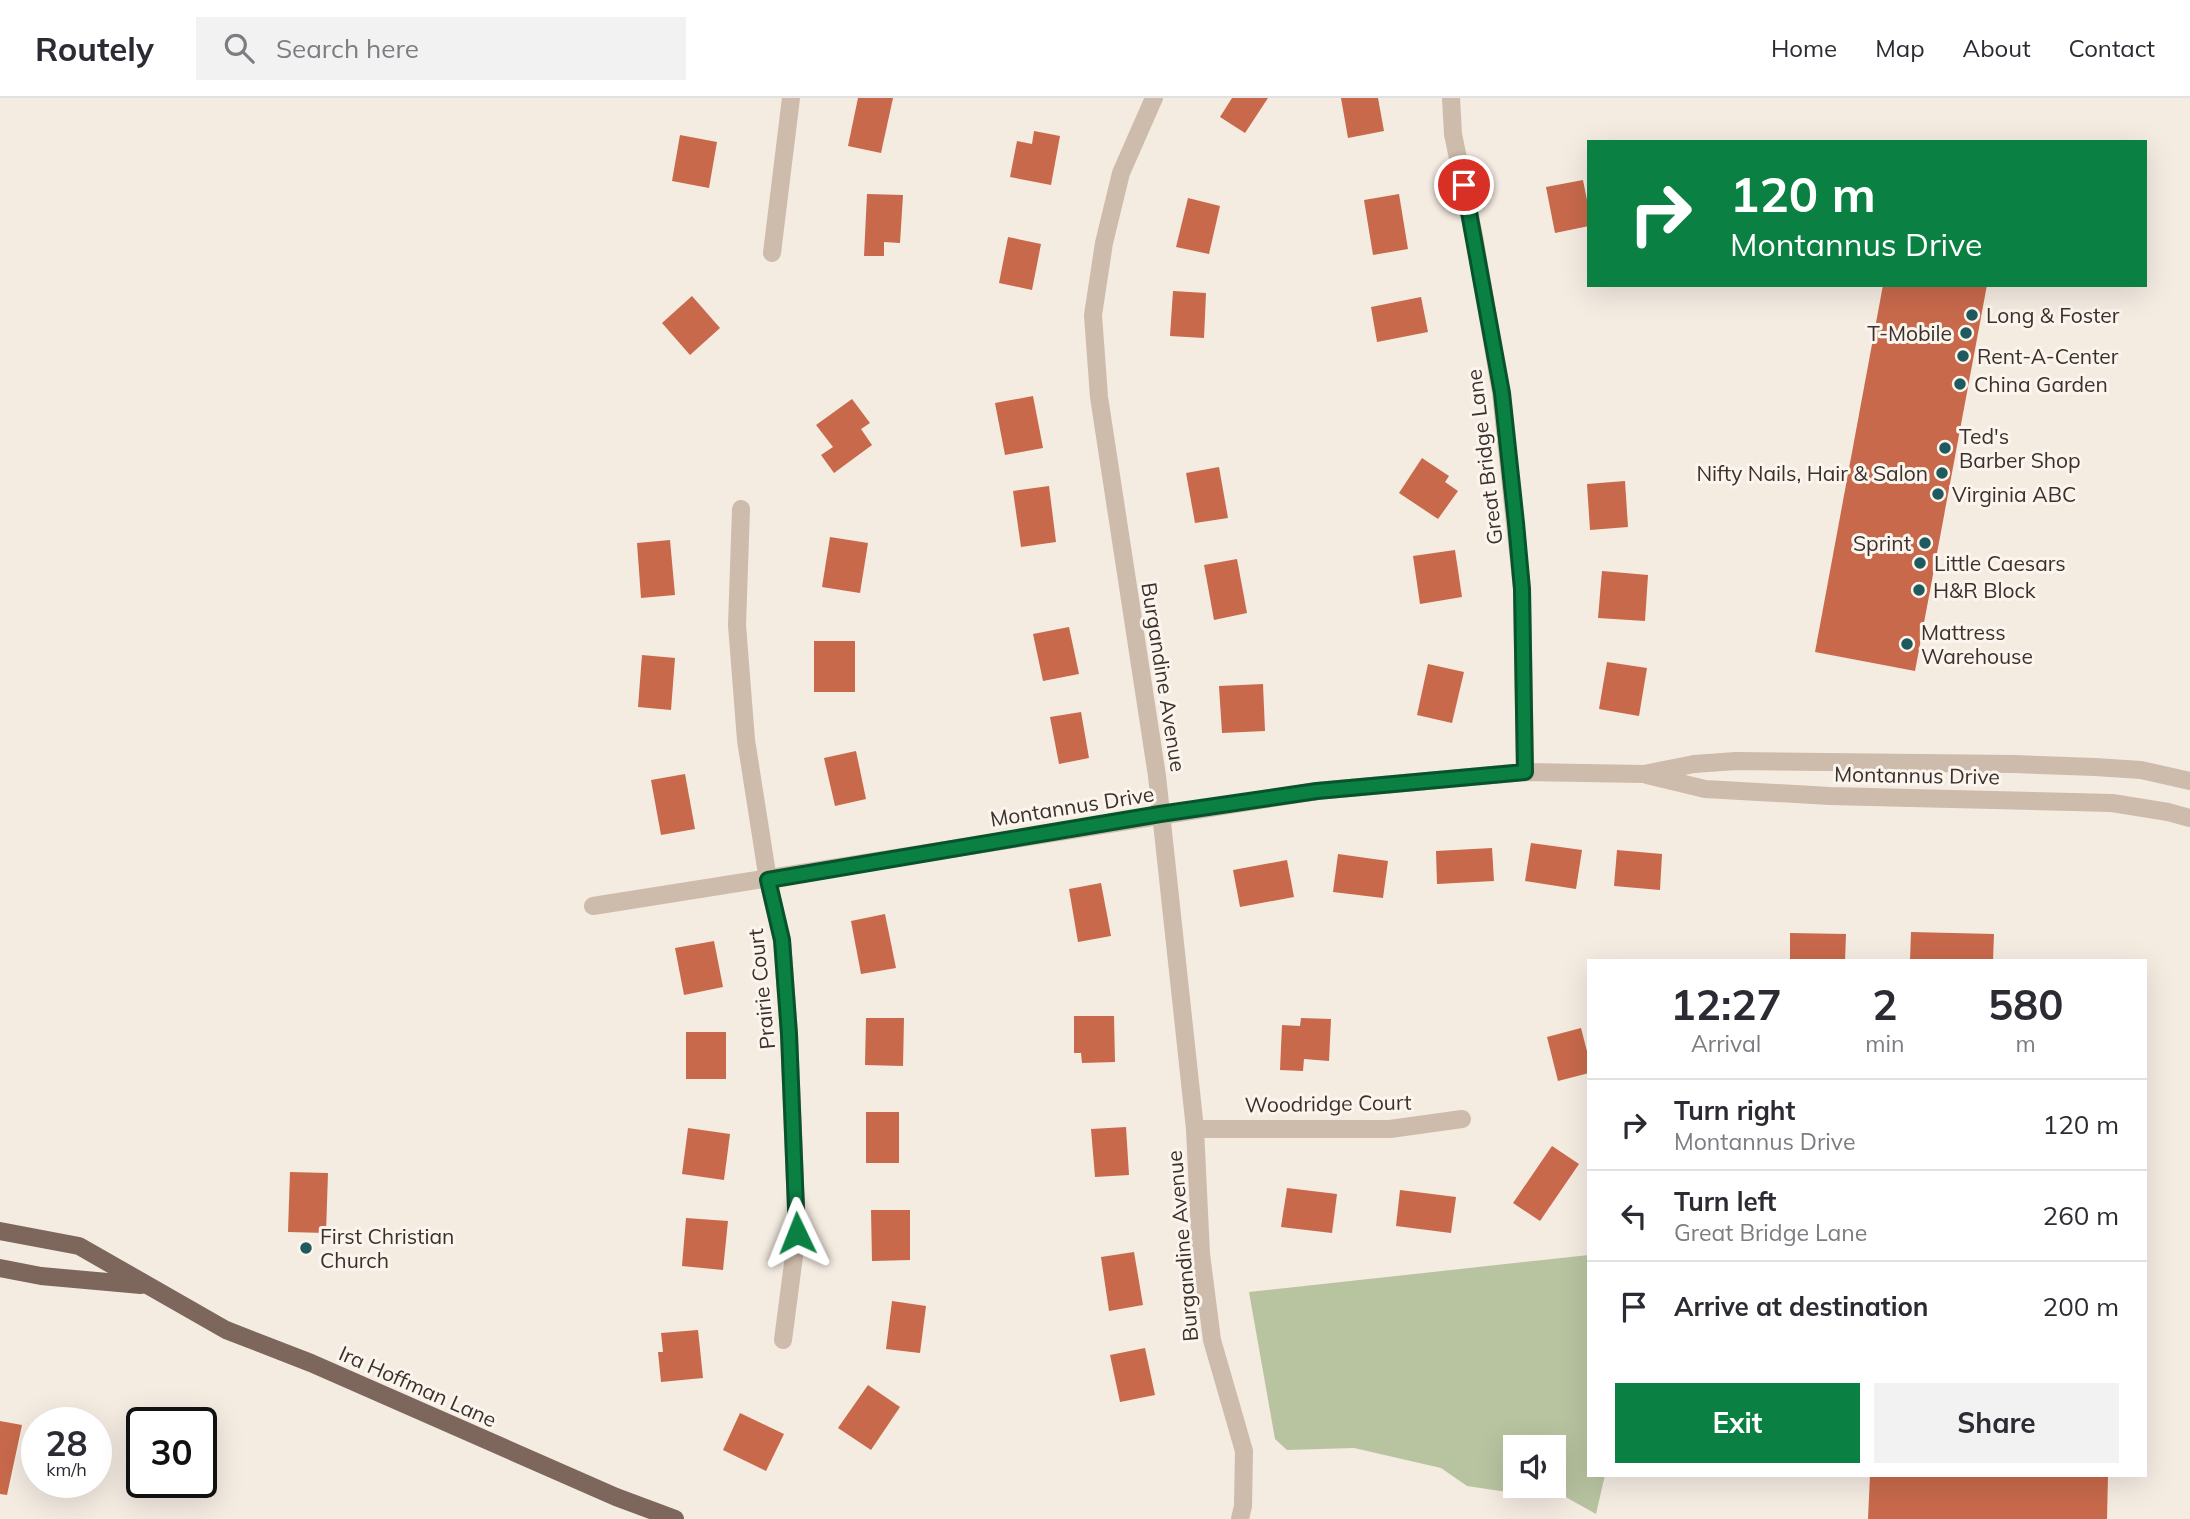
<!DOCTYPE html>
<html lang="en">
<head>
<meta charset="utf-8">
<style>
  :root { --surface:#fff; --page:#f2f2f3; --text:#2b2b33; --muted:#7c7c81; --line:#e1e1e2; --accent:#0b8043 }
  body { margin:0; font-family:Mulish,sans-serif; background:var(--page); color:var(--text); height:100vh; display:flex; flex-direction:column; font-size:26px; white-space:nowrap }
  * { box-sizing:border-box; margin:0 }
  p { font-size:23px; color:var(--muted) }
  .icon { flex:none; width:38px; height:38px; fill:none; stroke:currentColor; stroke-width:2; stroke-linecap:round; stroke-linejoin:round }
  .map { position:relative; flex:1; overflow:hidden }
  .side { position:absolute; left:1587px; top:861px; width:560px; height:518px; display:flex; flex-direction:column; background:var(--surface); border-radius:0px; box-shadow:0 7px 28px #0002 }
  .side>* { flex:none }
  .banner { position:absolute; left:1587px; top:42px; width:560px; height:147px; border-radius:0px; box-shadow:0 7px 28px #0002; background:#0b8043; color:#fff; overflow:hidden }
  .tools { position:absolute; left:1503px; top:1337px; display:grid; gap:14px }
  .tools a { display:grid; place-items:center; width:63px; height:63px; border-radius:0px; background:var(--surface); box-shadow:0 7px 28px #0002; font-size:35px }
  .speed { position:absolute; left:21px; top:1309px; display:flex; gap:14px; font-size:35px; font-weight:700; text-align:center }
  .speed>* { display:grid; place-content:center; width:91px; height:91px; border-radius:50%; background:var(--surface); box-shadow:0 7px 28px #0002; line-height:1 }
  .speed small { font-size:18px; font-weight:400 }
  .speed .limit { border:4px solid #111; border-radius:10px; background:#fff; color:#111 }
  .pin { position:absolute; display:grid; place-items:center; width:60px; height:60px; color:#fff; margin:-30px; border:4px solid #fff; border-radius:50%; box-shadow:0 2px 7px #0007 }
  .me { position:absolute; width:77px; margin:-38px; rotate:358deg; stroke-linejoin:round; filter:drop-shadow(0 0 5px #0008) }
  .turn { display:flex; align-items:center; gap:24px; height:147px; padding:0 28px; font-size:32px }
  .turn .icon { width:91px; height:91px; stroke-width:2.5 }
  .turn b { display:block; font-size:49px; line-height:60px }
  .eta { display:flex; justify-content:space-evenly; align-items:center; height:119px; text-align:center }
  .eta b { font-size:42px; font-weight:700; line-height:49px }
  .cta { display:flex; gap:14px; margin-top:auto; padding:14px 28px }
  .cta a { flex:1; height:80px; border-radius:0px; background:var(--accent); color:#fff; font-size:28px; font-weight:700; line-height:80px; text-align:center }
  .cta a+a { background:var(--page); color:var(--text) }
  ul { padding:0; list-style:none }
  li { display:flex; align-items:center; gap:21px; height:91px; padding:0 28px; border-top:2px solid var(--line) }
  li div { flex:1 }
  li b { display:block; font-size:26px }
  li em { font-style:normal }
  header { display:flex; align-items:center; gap:42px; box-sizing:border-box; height:98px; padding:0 35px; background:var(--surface); border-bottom:2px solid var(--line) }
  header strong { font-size:33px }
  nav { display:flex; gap:38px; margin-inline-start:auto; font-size:24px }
  .search { width:490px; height:63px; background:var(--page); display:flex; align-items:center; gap:18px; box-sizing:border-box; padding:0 24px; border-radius:0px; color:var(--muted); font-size:26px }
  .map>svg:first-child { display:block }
  .green { fill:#b8c4a0; fill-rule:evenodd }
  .building { fill:#c8694b }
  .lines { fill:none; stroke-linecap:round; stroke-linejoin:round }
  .minor { stroke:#cdbbac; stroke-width:18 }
  .major { stroke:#7d675c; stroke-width:18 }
  .route-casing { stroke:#07532c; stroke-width:18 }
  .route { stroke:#0b8043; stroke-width:12 }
  .poi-dot { fill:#1f5a5e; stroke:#fbf5ee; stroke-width:2.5 }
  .labels { text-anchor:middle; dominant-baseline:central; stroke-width:6; stroke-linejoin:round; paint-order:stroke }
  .poi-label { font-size:21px; fill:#3b302b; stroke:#fbf5ee; text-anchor:start }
  .street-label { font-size:21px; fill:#3b302b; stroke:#fbf5ee }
</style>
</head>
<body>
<header>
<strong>Routely</strong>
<div class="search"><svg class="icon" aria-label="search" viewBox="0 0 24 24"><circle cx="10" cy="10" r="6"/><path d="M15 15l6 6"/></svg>Search here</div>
<nav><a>Home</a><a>Map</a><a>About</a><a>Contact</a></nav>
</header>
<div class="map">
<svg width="2190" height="1421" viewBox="0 0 2190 1421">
  <rect width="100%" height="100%" fill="#f4ebe1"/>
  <path class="green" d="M 1589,1157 L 1589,1377 L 1605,1377 L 1596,1416 L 1562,1397 L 1514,1395 L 1467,1388 L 1441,1370 L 1354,1350 L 1287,1352 L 1275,1341 L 1249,1194 ZM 1516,1349 L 1554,1349 L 1554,1388 L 1516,1388 Z"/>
  <g class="building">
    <path d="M 858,0 L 893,0 L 881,55 L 848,48 Z"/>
    <path d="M 1232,0 L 1268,0 L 1245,35 L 1220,19 Z"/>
    <path d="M 1341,0 L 1378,0 L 1384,33 L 1348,40 Z"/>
    <path d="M 1034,33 L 1060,38 L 1051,87 L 1010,79 L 1017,43 L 1032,46 Z"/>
    <path d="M 680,37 L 717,44 L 709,90 L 672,83 Z"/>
    <path d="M 1583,82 L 1589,112 L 1589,128 L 1555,135 L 1546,89 Z"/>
    <path d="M 867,96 L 903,97 L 900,145 L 884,144 L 884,158 L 864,158 Z"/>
    <path d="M 1399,96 L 1408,151 L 1373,157 L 1364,102 Z"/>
    <path d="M 1188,100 L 1220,108 L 1209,156 L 1176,149 Z"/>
    <path d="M 1008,139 L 1041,146 L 1032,192 L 999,185 Z"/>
    <path d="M 1883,187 L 1987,187 L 1915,573 L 1815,554 Z"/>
    <path d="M 1173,193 L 1206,195 L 1204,240 L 1170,238 Z"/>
    <path d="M 692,198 L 720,230 L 690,257 L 662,225 Z"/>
    <path d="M 1421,199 L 1428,234 L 1377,244 L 1371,209 Z"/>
    <path d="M 1033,298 L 1043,350 L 1005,357 L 995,305 Z"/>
    <path d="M 852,301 L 870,325 L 861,331 L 872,347 L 834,375 L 821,357 L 833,349 L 816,327 Z"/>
    <path d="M 1422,360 L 1449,378 L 1445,384 L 1458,393 L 1438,421 L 1399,395 Z"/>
    <path d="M 1219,369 L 1228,420 L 1195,425 L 1186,375 Z"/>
    <path d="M 1625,383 L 1628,429 L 1590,432 L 1587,386 Z"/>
    <path d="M 1049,388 L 1056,444 L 1021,449 L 1013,393 Z"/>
    <path d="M 830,439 L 868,445 L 860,495 L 822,489 Z"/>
    <path d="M 670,442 L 675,497 L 641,500 L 637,445 Z"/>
    <path d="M 1455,452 L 1462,499 L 1420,506 L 1413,458 Z"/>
    <path d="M 1237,461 L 1247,515 L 1214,522 L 1204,467 Z"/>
    <path d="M 1602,473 L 1648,477 L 1645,523 L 1598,520 Z"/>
    <path d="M 1069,529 L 1079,576 L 1043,583 L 1033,536 Z"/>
    <rect x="814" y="543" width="41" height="51"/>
    <path d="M 642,557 L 675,560 L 671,612 L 638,609 Z"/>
    <path d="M 1607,564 L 1647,570 L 1639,618 L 1599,611 Z"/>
    <path d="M 1428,566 L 1464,574 L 1452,625 L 1417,617 Z"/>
    <path d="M 1263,586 L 1265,633 L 1222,635 L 1219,588 Z"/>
    <path d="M 1081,614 L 1089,660 L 1059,666 L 1050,619 Z"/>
    <path d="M 856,653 L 866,701 L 835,708 L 824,660 Z"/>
    <path d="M 685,676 L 695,731 L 661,737 L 651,682 Z"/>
    <path d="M 1531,745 L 1582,752 L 1576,791 L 1525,783 Z"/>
    <path d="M 1492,750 L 1494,783 L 1437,786 L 1436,753 Z"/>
    <path d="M 1617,752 L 1662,756 L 1660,792 L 1614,788 Z"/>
    <path d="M 1338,756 L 1388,763 L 1383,800 L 1333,794 Z"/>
    <path d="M 1287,762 L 1294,799 L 1240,809 L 1233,772 Z"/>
    <path d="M 1101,785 L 1111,838 L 1078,844 L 1069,791 Z"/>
    <path d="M 885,816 L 896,870 L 861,876 L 851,823 Z"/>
    <path d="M 1911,834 L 1994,836 L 1993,863 L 1910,863 Z"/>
    <path d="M 1790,835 L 1846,836 L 1845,863 L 1790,863 Z"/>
    <path d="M 714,843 L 723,889 L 684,897 L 675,850 Z"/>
    <path d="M 1074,918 L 1114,918 L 1115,964 L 1082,965 L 1081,955 L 1074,955 Z"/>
    <path d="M 866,920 L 904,920 L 903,968 L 865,967 Z"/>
    <path d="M 1301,920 L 1331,921 L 1329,963 L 1304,961 L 1303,973 L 1280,972 L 1282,927 L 1300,928 Z"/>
    <path d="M 1581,930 L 1589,961 L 1589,975 L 1558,983 L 1547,939 Z"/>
    <rect x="686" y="934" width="40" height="47"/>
    <rect x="866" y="1014" width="33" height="51"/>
    <path d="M 1126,1029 L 1129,1077 L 1095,1079 L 1091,1031 Z"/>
    <path d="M 688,1030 L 730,1036 L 724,1082 L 682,1076 Z"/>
    <path d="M 1552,1048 L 1579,1066 L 1540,1123 L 1513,1105 Z"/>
    <path d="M 290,1074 L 328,1075 L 326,1135 L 288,1134 Z"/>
    <path d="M 1287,1090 L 1337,1096 L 1332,1135 L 1281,1129 Z"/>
    <path d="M 1400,1092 L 1456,1099 L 1451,1135 L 1396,1128 Z"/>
    <path d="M 871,1112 L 910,1112 L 910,1162 L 872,1163 Z"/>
    <path d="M 686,1120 L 728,1123 L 723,1172 L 682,1168 Z"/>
    <path d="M 1134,1154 L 1143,1207 L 1109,1213 L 1101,1159 Z"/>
    <path d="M 892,1203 L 926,1208 L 920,1255 L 886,1251 Z"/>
    <path d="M 698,1232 L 703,1280 L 661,1284 L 658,1254 L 663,1254 L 661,1235 Z"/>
    <path d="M 1145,1250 L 1155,1297 L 1120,1304 L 1110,1257 Z"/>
    <path d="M 868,1287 L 900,1309 L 871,1352 L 838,1330 Z"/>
    <path d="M 740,1315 L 784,1336 L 766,1373 L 723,1352 Z"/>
    <path d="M 0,1323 L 22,1327 L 7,1397 L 0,1396 Z"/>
    <path d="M 1870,1377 L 2108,1377 L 2107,1421 L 1868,1421 Z"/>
  </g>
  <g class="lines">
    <g class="minor">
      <path d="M 1154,0 L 1121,75 L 1104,145 L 1093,217 L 1099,299 L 1157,678 L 1195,1031 L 1201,1156 L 1212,1242 L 1244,1353 L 1243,1408 L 1240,1421"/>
      <path d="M 1451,0 L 1453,36 L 1474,138 L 1501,295 L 1522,491 L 1525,674"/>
      <path d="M 772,155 L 791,0"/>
      <path d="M 741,411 L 737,527 L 746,642 L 768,782 L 782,842 L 789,936 L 797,1135 L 783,1242"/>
      <path d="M 1647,677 L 1705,691 L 1830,698 L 2112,705 L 2168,714 L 2190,720"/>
      <path d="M 593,808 L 1317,693 L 1525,674 L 1644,676 L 1694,666 L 1736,663 L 2014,666 L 2095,669 L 2141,672 L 2190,683"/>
      <path d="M 1195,1031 L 1390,1031 L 1462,1021"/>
    </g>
    <g class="major">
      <path d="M 0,1133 L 79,1148 L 226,1232 L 311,1265 L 616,1399 L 675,1421"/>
      <path d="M 0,1170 L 41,1178 L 141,1187"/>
    </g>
  </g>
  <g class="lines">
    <g class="route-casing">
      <path id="route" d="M 797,1135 L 789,936 L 782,842 L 768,782 L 1160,716 L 1317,693 L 1525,674 L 1522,491 L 1516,425 L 1502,295 L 1464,87"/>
    </g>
    <use href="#route" class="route"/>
  </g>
  <g class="poi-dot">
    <circle cx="1972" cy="217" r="7"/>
    <circle cx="1966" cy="235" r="7"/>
    <circle cx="1963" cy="258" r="7"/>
    <circle cx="1960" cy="286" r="7"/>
    <circle cx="1945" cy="350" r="7"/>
    <circle cx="1942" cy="375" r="7"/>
    <circle cx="1938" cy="396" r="7"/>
    <circle cx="1925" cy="445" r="7"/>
    <circle cx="1920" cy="465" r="7"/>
    <circle cx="1919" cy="492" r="7"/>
    <circle cx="1907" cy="546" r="7"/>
    <circle cx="306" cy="1150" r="7"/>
  </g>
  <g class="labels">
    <g class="poi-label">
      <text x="1986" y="217">Long &amp; Foster</text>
      <text x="1952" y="235" text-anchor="end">T-Mobile</text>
      <text x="1977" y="258">Rent-A-Center</text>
      <text x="1974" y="286">China Garden</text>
      <text x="1959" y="338">Ted's<tspan x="1959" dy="24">Barber Shop</tspan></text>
      <text x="1928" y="375" text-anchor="end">Nifty Nails, Hair &amp; Salon</text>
      <text x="1952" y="396">Virginia ABC</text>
      <text x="1911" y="445" text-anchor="end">Sprint</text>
      <text x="1934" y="465">Little Caesars</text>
      <text x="1933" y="492">H&amp;R Block</text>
      <text x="1921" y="534">Mattress<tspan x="1921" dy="24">Warehouse</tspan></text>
      <text x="320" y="1138">First Christian<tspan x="320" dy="24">Church</tspan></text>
    </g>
    <g class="street-label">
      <text transform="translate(1484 359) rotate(-97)">Great Bridge Lane</text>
      <text transform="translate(1164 579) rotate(81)">Burgandine Avenue</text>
      <text transform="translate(1917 677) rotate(1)">Montannus Drive</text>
      <text transform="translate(1072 708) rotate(-9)">Montannus Drive</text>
      <text transform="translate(761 891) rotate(-96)">Prairie Court</text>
      <text transform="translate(1328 1005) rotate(-1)">Woodridge Court</text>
      <text transform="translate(1182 1148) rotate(-95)">Burgandine Avenue</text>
      <text transform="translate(418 1288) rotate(24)">Ira Hoffman Lane</text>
    </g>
  </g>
</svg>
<div class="tools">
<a><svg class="icon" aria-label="sound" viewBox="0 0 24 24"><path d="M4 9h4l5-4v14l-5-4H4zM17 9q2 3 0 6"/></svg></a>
</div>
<div class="speed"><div>28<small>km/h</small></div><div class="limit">30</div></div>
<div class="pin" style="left:1464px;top:87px;background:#d93025"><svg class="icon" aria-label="arrive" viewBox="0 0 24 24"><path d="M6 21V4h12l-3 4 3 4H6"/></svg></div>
<svg class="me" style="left:797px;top:1135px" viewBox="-20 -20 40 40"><path d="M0-17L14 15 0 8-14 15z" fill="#0b8043" stroke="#fff" stroke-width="4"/></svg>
<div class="banner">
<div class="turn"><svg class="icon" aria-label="right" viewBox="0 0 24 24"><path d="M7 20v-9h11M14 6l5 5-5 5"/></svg><div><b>120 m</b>Montannus Drive</div></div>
</div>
<section class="side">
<div class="eta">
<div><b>12:27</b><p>Arrival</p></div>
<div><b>2</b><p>min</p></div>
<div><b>580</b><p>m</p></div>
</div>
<ul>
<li><svg class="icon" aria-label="right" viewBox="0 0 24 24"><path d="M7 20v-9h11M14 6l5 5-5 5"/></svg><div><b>Turn right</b><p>Montannus Drive</p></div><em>120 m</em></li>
<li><svg class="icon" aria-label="left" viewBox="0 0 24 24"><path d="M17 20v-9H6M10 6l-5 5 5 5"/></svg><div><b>Turn left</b><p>Great Bridge Lane</p></div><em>260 m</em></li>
<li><svg class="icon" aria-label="arrive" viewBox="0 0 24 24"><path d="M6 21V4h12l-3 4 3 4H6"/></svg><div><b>Arrive at destination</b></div><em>200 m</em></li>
</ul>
<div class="cta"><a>Exit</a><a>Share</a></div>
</section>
</div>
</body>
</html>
